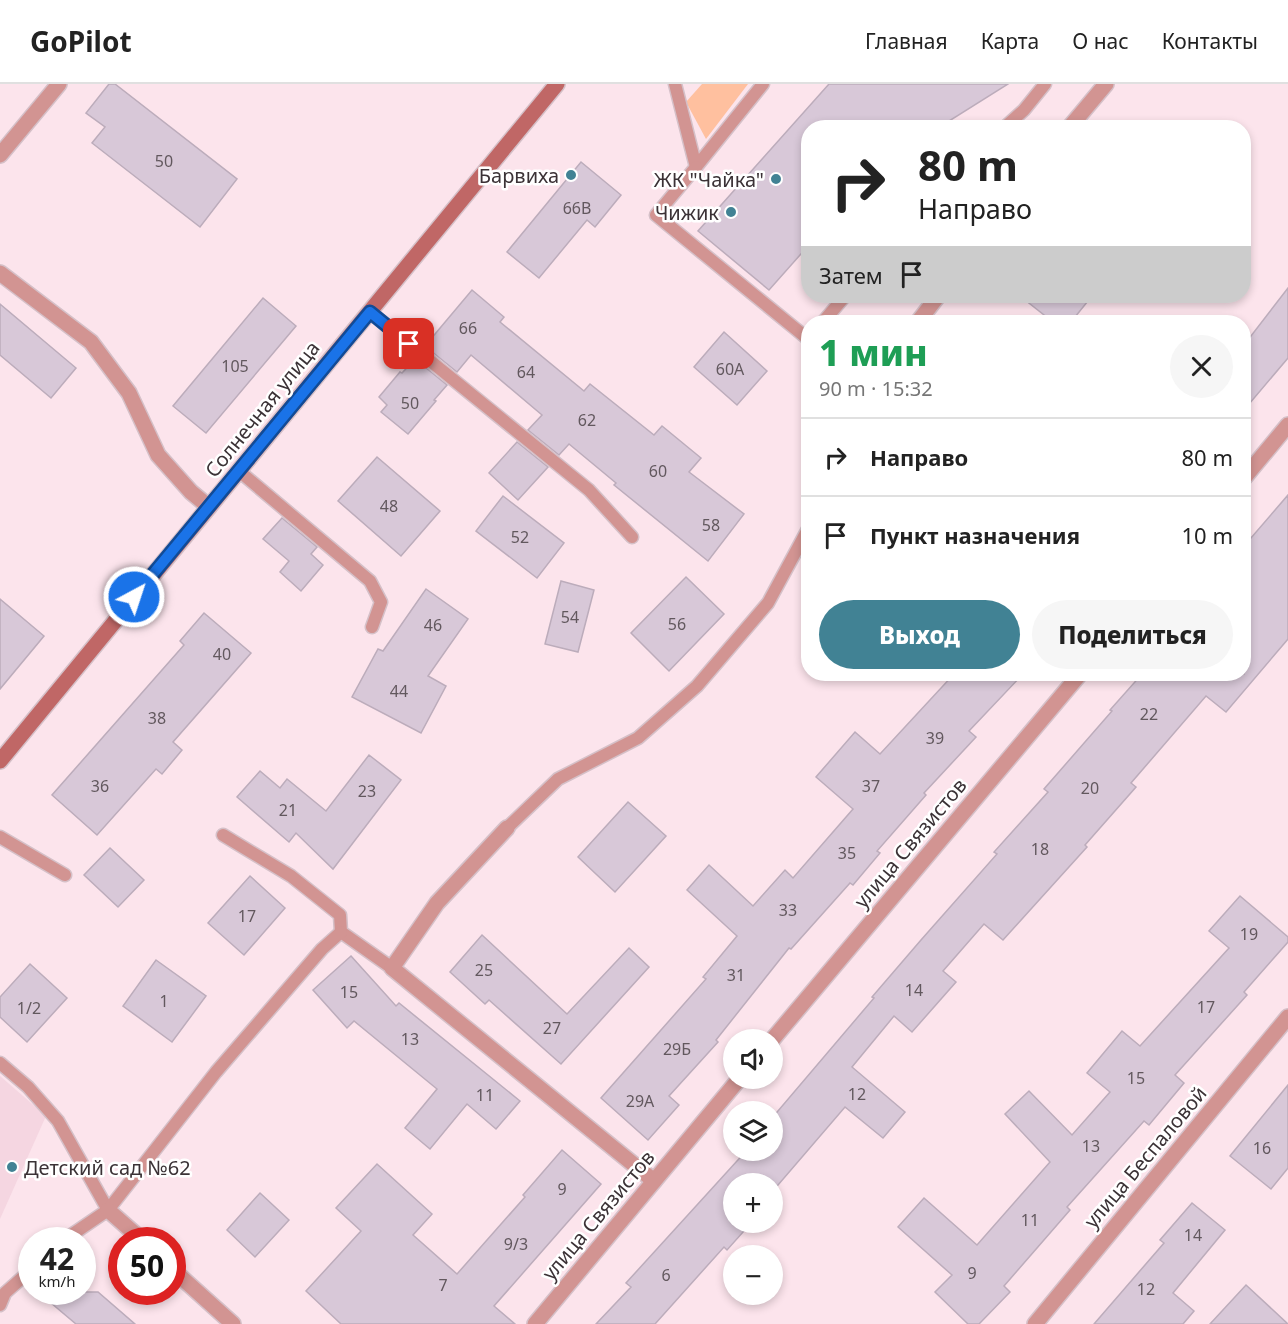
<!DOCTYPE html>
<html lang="ru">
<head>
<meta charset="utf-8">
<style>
  :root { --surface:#fff; --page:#f6f6f6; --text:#222; --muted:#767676; --line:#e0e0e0; --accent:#418294 }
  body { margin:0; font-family:"Noto Sans",sans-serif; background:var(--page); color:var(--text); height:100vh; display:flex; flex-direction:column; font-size:22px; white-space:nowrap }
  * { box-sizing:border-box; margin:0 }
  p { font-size:20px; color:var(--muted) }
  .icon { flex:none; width:33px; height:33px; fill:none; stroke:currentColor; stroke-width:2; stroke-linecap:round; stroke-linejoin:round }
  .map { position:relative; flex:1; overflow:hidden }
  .sheet { position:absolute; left:801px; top:231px; width:450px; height:366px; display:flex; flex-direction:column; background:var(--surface); border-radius:24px; box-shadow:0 3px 9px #0003 }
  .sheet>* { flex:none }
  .guide { position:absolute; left:801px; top:36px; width:450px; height:183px; border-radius:24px; box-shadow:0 3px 9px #0003; background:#fff; color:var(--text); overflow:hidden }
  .fabs { position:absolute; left:723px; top:945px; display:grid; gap:12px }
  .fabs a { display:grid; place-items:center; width:60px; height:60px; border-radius:50%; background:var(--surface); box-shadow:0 3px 9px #0003; font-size:30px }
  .speed { position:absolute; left:18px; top:1143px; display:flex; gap:12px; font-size:30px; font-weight:700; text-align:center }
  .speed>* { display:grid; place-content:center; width:78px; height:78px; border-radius:50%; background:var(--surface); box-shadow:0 3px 9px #0003; line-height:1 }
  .speed small { font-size:15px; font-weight:400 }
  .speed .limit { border:9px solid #d22; background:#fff; color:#111 }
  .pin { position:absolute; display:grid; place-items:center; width:51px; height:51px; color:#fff; margin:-26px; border-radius:12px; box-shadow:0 3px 9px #0006 }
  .me { position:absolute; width:66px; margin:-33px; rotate:40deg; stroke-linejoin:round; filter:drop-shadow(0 0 4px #0008) }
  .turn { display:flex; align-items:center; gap:21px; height:126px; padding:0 18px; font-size:27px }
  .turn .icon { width:78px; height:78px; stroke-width:2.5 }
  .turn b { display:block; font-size:42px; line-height:51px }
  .then { display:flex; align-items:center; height:57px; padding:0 18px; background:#0003; gap:12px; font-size:22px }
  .round { display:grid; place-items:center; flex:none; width:63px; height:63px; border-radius:32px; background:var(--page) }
  .headline { display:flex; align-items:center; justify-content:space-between; height:102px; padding:0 18px }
  h1 { font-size:36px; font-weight:800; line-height:45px; color:#1e9e55 }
  .cta { display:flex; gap:12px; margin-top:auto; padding:12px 18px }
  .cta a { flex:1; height:69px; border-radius:36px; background:var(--accent); color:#fff; font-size:24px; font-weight:800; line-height:69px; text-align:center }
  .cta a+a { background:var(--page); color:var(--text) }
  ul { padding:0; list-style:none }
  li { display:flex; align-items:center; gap:18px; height:78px; padding:0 18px; border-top:2px solid var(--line) }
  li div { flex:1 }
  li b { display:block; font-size:22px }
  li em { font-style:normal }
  header { display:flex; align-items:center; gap:36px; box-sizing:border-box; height:84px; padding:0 30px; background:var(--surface); border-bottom:2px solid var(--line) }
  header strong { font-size:28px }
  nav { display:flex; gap:33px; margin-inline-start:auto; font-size:21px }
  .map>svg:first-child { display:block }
  .built { fill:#f5d6e1 }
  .green { fill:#ffc09f }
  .building { fill:#d8c8d8; stroke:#bcacbb; stroke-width:1.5 }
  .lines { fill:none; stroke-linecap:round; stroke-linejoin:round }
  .lane-casing { stroke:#d5c0c8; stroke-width:15 }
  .street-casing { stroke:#d5c0c8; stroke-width:18 }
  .secondary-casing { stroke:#d5c0c8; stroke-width:18 }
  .lane { stroke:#d29492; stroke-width:12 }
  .street { stroke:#d29492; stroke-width:15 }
  .secondary { stroke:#c06766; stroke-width:15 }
  .route-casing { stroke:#114b97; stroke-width:15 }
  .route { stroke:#1a73e8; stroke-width:10 }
  .poi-dot { fill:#418294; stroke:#fff; stroke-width:2 }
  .labels { text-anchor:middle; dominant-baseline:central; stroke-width:5; stroke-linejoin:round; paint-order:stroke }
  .number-label { font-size:16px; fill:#62585e }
  .poi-label { font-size:20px; fill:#3b3236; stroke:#fff; text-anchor:end }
  .street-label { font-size:20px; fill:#3b3236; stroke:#fff }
</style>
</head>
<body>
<header>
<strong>GoPilot</strong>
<nav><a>Главная</a><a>Карта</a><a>О нас</a><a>Контакты</a></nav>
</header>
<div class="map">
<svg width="1288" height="1240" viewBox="0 0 1288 1240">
  <rect width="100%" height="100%" fill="#fce4ec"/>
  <path class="built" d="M 0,992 L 46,1032 L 0,1135 Z"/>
  <path class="green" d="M 702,0 L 748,0 L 706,55 L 686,18 Z"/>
  <g class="building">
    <path d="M 109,0 L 115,0 L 237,95 L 200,143 L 92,59 L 105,43 L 86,29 Z"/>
    <path d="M 829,0 L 1008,0 L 938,44 L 808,44 L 808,162 L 769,206 L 698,147 Z"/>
    <path d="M 581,78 L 621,111 L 595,143 L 587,136 L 539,194 L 507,168 Z"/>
    <path d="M 1288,204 L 1288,274 L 1244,326 L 1244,261 Z"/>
    <path d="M 472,206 L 504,233 L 500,238 L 584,307 L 590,300 L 654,351 L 662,342 L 701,374 L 689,388 L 744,430 L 708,477 L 614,401 L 616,399 L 569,360 L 559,371 L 528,346 L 542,331 L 471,271 L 457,288 L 425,262 Z"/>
    <path d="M 1020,212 L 1092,212 L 1071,238 L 1053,238 Z"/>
    <path d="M 263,214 L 296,242 L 206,349 L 173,322 Z"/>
    <path d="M 0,220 L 76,284 L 51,314 L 0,271 Z"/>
    <path d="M 724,248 L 767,287 L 737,321 L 694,283 Z"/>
    <path d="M 415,275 L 447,301 L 434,316 L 436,317 L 408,350 L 381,328 L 387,321 L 379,313 L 400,288 L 402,289 Z"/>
    <path d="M 517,358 L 548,383 L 518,416 L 489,389 Z"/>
    <path d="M 377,373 L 440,427 L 401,472 L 338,417 Z"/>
    <path d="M 1288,411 L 1288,555 L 1226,628 L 1206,612 L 1131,699 L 1136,703 L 1085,761 L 1087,763 L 1003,856 L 984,840 L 943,887 L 956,898 L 912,948 L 894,932 L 852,983 L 905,1028 L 883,1054 L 845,1023 L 772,1108 L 772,1100 L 734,1100 L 734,1138 L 752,1138 L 727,1166 L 724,1163 L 655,1240 L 596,1240 L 631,1203 L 626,1199 L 747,1066 L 772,1066 L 772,1034 L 874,914 L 872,913 L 921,856 L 997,770 L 994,768 L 1048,708 L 1044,705 L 1112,627 L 1110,626 L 1142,590 L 1244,590 L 1244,462 Z"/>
    <path d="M 503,412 L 564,459 L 537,494 L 476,447 Z"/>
    <path d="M 282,434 L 317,463 L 311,470 L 323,481 L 301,507 L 280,488 L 289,477 L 263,455 Z"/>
    <path d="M 686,493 L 724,530 L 669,587 L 631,549 Z"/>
    <path d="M 561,497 L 594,506 L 578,568 L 545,560 Z"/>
    <path d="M 426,505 L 468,535 L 428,592 L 446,602 L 421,649 L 352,613 L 378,565 L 383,567 Z"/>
    <path d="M 0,515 L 44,552 L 0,605 Z"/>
    <path d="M 204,529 L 251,569 L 173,658 L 182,666 L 162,690 L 156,685 L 97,751 L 52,711 L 184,561 L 180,557 Z"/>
    <path d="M 954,590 L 1023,590 L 969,647 L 976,653 L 924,709 L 926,711 L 877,767 L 880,769 L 853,801 L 850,799 L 791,865 L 789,864 L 716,956 L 718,958 L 669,1012 L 679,1021 L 648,1056 L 601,1014 L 706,895 L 703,893 L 737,852 L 687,806 L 709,781 L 753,822 L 785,786 L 793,794 L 853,725 L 816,693 L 855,648 L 880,670 Z"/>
    <path d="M 369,671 L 401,696 L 333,785 L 296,749 L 289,758 L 237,713 L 260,687 L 280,704 L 287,695 L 326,727 Z"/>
    <path d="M 628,718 L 666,752 L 615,808 L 578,773 Z"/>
    <path d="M 110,764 L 144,796 L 118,823 L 84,791 Z"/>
    <path d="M 250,792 L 285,824 L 244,871 L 208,839 Z"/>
    <path d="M 1240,812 L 1288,853 L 1288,858 L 1244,908 L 1247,911 L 1175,991 L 1184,999 L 1149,1041 L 1144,1037 L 1067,1123 L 1070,1126 L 1004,1202 L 1010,1208 L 979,1240 L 968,1240 L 935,1208 L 952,1191 L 898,1143 L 924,1114 L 977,1161 L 1050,1078 L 1005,1030 L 1029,1007 L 1072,1051 L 1110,1008 L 1087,989 L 1122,947 L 1140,962 L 1229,864 L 1209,847 Z"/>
    <path d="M 482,851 L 567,930 L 629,864 L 649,883 L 561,980 L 489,916 L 485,920 L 450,888 Z"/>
    <path d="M 351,872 L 396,922 L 399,919 L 520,1017 L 496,1045 L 467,1020 L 430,1065 L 405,1044 L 437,1005 L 354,937 L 347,944 L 313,906 Z"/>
    <path d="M 156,876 L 206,912 L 172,958 L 123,922 Z"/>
    <path d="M 30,880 L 67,914 L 27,958 L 0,933 L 0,913 Z"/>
    <path d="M 1288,1001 L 1288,1084 L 1271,1105 L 1230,1072 Z"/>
    <path d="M 562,1066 L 601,1100 L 494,1222 L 515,1240 L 341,1240 L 306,1207 L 361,1147 L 336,1124 L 377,1080 L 432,1130 L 413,1151 L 457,1190 L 525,1113 L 523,1111 Z"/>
    <path d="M 260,1109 L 289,1136 L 255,1173 L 227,1146 Z"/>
    <path d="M 1192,1119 L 1225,1146 L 1173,1209 L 1194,1227 L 1183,1240 L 1094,1240 L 1164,1159 L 1160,1156 Z"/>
    <path d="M 1246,1201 L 1288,1240 L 1210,1240 Z"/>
    <path d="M 38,1208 L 98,1208 L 135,1240 L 76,1240 Z"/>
  </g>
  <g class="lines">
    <g class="lane-casing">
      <g id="lane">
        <path d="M 675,0 L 696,83 L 763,0"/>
        <path d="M 1004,44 L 1024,26 L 1045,0"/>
        <path d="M 696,83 L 656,131 L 808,255"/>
        <path d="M 370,228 L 589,406 L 632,453"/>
        <path d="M 823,238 L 845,212"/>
        <path d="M 239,387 L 370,497 L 381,518 L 372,543"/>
        <path d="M 507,744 L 558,695 L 638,654 L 697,602 L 768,519 L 808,445"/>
        <path d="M 223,751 L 291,792 L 340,831 L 341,848 L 392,884"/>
        <path d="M 0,753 L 65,791"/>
        <path d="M 0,979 L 28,1003 L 58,1037 L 108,1126"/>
        <path d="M 64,1156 L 108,1126 L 216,988 L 322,865 L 341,848"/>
        <path d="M 0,1221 L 5,1209 L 32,1185"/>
      </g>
    </g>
    <g class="street-casing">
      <g id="street">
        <path d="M 1069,44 L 1106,0"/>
        <path d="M 0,71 L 59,0"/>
        <path d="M 0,189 L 91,258 L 129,309 L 158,371 L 191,408 L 209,423"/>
        <path d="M 918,238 L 938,212"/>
        <path d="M 1244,394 L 1288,341"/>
        <path d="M 507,744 L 437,819 L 392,884 L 654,1097"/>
        <path d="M 772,956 L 1080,590"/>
        <path d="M 108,1126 L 142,1156"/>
        <path d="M 172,1185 L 233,1240"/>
        <path d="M 535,1240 L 740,994"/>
        <path d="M 1035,1240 L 1288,933"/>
      </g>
    </g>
    <g class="secondary-casing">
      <path id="secondary" d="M 0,677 L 557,0"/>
    </g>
    <use href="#lane" class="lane"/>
    <use href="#street" class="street"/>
    <use href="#secondary" class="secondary"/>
  </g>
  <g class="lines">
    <g class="route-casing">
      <path id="route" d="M 134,513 L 370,228 L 409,260"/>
    </g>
    <use href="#route" class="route"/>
  </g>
  <g class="poi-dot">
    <circle cx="571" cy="91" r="6"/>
    <circle cx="776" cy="95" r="6"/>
    <circle cx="731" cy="128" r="6"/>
    <circle cx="12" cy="1083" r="6"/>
  </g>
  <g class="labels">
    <g class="number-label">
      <text x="164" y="77">50</text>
      <text x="577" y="124">66В</text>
      <text x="468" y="244">66</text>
      <text x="235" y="282">105</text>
      <text x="730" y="285">60А</text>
      <text x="526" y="288">64</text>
      <text x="410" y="319">50</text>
      <text x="587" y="336">62</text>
      <text x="658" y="387">60</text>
      <text x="389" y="422">48</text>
      <text x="711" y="441">58</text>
      <text x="520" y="453">52</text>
      <text x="570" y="533">54</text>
      <text x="677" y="540">56</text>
      <text x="433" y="541">46</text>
      <text x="222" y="570">40</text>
      <text x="399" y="607">44</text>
      <text x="1149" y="630">22</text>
      <text x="157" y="634">38</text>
      <text x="935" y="654">39</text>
      <text x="100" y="702">36</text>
      <text x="871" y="702">37</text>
      <text x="1090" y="704">20</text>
      <text x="367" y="707">23</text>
      <text x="288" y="726">21</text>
      <text x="1040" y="765">18</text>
      <text x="847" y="769">35</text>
      <text x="788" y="826">33</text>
      <text x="247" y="832">17</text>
      <text x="1249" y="850">19</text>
      <text x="484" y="886">25</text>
      <text x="736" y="891">31</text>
      <text x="914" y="906">14</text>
      <text x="349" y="908">15</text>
      <text x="164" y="917">1</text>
      <text x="1206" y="923">17</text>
      <text x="29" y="924">1/2</text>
      <text x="552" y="944">27</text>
      <text x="410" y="955">13</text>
      <text x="677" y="965">29Б</text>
      <text x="1136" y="994">15</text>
      <text x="857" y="1010">12</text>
      <text x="485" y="1011">11</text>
      <text x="640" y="1017">29А</text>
      <text x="1091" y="1062">13</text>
      <text x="1262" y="1064">16</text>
      <text x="562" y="1105">9</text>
      <text x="1030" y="1136">11</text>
      <text x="1193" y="1151">14</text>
      <text x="516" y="1160">9/3</text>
      <text x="972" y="1189">9</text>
      <text x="666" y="1191">6</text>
      <text x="443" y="1201">7</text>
      <text x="1146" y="1205">12</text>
    </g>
    <g class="poi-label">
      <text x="559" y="91">Барвиха</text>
      <text x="764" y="95">ЖК "Чайка"</text>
      <text x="719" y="128">Чижик</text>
      <text x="24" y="1083" text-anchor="start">Детский сад №62</text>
    </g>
    <g class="street-label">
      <text transform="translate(262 325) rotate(-51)">Солнечная улица</text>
      <text transform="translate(910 759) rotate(-50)">улица Связистов</text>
      <text transform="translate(1145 1073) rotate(-50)">улица Беспаловой</text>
      <text transform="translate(598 1131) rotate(-50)">улица Связистов</text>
    </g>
  </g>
</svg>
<div class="fabs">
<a><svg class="icon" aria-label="sound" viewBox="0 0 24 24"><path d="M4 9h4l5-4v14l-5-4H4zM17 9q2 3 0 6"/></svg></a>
<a><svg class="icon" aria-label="layers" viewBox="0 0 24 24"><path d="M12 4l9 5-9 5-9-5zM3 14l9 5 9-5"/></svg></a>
<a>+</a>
<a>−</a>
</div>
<div class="speed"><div>42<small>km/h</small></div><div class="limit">50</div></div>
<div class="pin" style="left:409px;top:260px;background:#d93025"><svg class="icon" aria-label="arrive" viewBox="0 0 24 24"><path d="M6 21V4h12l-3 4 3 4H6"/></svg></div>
<svg class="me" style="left:134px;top:513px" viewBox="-20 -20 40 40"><circle r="17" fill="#1a73e8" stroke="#fff" stroke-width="3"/><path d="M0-11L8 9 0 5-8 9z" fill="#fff"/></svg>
<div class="guide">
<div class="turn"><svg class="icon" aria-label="right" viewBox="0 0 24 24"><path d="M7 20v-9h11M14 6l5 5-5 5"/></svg><div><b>80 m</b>Направо</div></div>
<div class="then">Затем<svg class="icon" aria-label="arrive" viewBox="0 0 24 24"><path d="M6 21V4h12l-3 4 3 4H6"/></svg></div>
</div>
<section class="sheet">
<div class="headline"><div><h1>1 мин</h1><p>90 m · 15:32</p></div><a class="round"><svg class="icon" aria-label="close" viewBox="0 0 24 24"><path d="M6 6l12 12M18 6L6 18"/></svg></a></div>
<ul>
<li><svg class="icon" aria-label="right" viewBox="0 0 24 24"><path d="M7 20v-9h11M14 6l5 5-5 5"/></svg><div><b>Направо</b></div><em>80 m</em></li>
<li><svg class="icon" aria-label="arrive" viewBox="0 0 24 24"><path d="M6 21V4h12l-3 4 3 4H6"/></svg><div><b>Пункт назначения</b></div><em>10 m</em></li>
</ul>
<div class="cta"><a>Выход</a><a>Поделиться</a></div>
</section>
</div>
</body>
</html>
